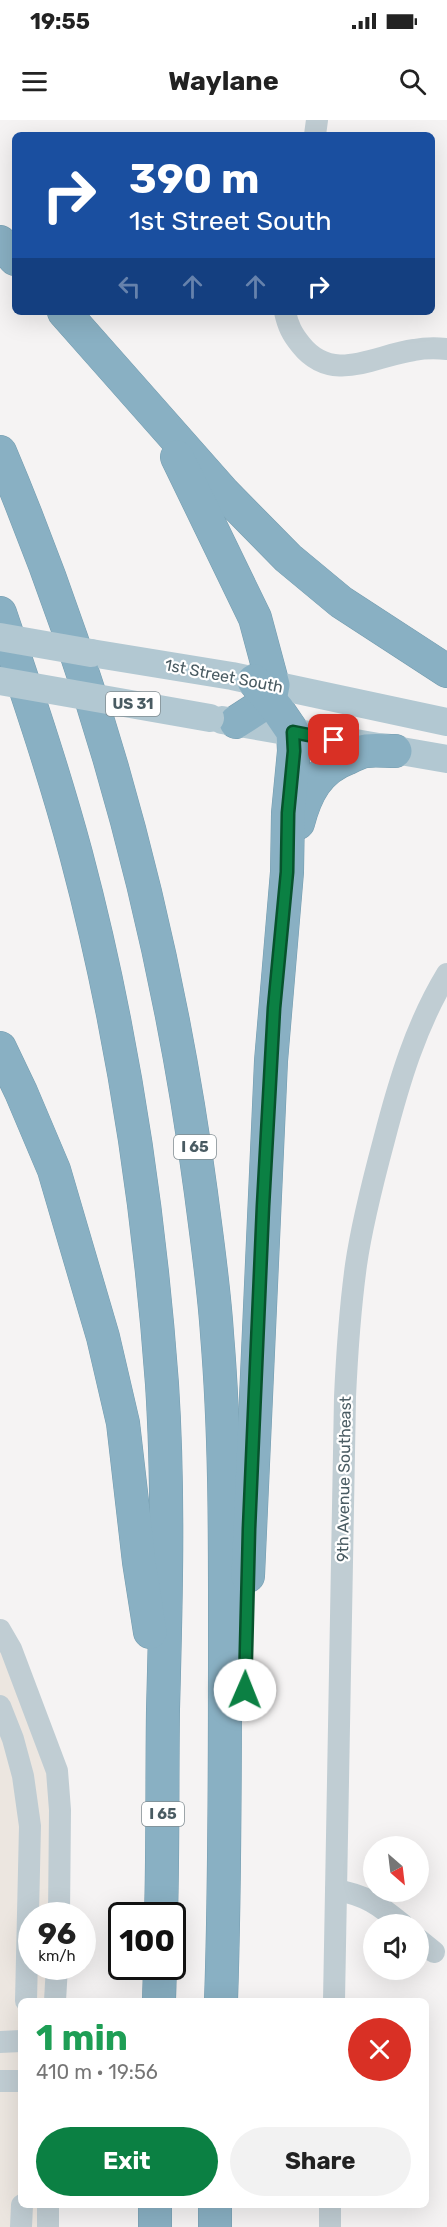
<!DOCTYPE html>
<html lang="en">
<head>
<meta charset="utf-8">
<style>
  :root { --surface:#fff; --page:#f2f2f2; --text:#222; --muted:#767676; --accent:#0b8043 }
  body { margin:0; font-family:Rubik,sans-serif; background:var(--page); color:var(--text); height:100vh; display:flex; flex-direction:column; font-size:22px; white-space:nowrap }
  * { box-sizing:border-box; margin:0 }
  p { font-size:20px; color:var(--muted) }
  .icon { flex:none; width:33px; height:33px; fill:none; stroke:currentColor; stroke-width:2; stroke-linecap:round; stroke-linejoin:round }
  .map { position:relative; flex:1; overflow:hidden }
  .details { position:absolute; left:18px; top:1878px; width:411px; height:210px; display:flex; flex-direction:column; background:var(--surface); border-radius:9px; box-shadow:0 6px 24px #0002 }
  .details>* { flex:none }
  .banner { position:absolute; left:12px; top:12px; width:423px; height:183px; border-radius:9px; box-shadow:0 6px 24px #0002; background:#1a4fa0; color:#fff; overflow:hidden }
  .needle { width:39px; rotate:152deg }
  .buttons { position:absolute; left:363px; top:1716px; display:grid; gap:12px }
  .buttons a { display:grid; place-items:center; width:66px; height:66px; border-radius:50%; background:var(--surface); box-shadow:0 6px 24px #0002; font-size:30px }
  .speed { position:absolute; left:18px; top:1782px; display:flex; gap:12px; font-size:30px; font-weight:700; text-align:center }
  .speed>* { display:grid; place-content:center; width:78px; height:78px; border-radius:50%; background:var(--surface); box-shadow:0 6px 24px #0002; line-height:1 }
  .speed small { font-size:15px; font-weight:400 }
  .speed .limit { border:3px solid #111; border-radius:9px; background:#fff; color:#111 }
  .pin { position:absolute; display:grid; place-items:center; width:51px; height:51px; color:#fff; margin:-26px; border-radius:12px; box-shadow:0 3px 9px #0006 }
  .me { position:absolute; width:66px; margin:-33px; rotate:1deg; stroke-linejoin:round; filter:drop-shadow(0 0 4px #0008) }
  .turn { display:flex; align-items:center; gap:21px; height:126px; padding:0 18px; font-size:27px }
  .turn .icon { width:78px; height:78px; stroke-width:2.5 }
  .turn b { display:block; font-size:42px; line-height:51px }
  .lanes { display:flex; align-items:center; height:57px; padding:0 18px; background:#0003; justify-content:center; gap:30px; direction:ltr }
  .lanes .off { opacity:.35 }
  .round { display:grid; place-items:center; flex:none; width:63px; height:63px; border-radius:32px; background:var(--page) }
  .head { display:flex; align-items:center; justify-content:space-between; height:102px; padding:0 18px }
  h1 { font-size:36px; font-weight:700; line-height:45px; color:#1e9e55 }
  .button { display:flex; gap:12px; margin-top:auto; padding:12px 18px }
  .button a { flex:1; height:69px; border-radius:36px; background:var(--accent); color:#fff; font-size:24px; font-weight:700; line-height:69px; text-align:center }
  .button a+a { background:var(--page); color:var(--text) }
  .status { display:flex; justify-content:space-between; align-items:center; height:42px; padding:0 30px; background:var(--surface); direction:ltr }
  .status svg { height:16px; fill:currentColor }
  header { display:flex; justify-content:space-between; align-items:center; height:78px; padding:0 18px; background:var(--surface); font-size:27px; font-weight:700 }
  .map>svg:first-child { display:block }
  .commercial { fill:#ece6e0 }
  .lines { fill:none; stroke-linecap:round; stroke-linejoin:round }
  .highway-casing { stroke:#749caf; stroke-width:34 }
  .minor { stroke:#c0cdd3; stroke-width:22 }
  .major { stroke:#b2c8d2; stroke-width:28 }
  .highway { stroke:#89b0c3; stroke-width:33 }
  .major-bridge { stroke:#b2c8d2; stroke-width:28 }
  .route-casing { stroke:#07532c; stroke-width:15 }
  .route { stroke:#0b8043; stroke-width:10 }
  .labels { text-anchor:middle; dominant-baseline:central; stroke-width:4.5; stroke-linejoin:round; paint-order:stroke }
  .shield { fill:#fff; stroke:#808c91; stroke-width:1.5 }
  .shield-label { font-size:15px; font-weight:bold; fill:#495b62 }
  .street-label { font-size:16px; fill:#495b62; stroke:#fff }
</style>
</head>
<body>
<div class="status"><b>19:55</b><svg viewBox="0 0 49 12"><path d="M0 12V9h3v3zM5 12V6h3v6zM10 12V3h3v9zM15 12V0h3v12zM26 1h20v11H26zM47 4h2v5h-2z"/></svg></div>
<header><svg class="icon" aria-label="menu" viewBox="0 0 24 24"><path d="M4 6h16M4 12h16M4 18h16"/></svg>Waylane<svg class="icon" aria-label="search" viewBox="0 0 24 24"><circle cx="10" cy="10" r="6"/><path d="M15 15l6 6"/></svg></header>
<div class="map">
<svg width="447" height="2107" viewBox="0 0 447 2107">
  <rect width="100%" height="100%" fill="#f5f3f3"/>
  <path class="commercial" d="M 0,1500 L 64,1659 L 62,1795 L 32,1796 L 32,1846 L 61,1847 L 61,1881 L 21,1881 L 21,2085 L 58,2085 L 58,2107 L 0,2107 Z"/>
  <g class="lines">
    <g class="highway-casing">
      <g id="highway">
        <path d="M 0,122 L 15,139"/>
        <path d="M 64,192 L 224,373 L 288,438 L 341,482 L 447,551"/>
        <path d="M 0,332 C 100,568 167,818 201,1073 C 207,1120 214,1167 217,1214 C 226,1322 225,1431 225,1540 C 225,1654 225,1767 221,1881"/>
        <path d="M 177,337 L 255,498 L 273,565 L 270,580 L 236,602"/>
        <path d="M 0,493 C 27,573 54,652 76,734 C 122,907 149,1085 162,1264 C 169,1373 166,1481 163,1590 C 162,1658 163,1727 161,1796"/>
        <path d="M 298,703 C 306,673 318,649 348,638 C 354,635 360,632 366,631 C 375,630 386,631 395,631"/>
        <path d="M 0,928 L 21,972 L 54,1050 L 103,1217 L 123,1303 L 139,1442 L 150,1512"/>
        <path d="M 248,1456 L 271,941 L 287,752 L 288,693 L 294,631 L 293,612 L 278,590 L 254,561"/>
        <path d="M 159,1881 L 160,1846"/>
        <path d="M 155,2107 L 155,2085"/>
        <path d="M 215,2107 L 215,2085"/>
      </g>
    </g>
    <g class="minor">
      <path d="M 315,15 L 317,0"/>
      <path d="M 285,192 C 288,206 292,214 301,225 C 333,265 375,235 414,230 C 425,228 436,228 447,229"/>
      <path d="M 0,1510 L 11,1529 L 57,1651 L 60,1690 L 59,1796"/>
      <path d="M 0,1586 L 13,1619 L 23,1656 L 30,1706 L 26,1881"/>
      <path d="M 336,1770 C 366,1775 379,1785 402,1804"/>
      <path d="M 418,1819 L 434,1832"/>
      <path d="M 55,1881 L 57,1846"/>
      <path d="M 334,1881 L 345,1277 C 347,1233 350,1189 356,1145 C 362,1103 373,1061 384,1020 C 399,962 416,905 447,854"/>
      <path d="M 0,1922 L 21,1921"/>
      <path d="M 0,1961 L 21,1961"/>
      <path d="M 21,2107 L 22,2085"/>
      <path d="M 48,2107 L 48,2085"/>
      <path d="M 330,2107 L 330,2085"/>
    </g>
    <g class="major">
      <path d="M 91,533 L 232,556 L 447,602"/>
      <path d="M 222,600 L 447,639"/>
    </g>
    <use href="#highway" class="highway"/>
    <g class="major-bridge">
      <path d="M 0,517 L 91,533"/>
      <path d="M 0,561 L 210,598"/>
    </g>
  </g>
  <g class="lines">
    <g class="route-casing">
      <path id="route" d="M 245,1570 L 249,1409 L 263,1086 L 274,888 L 287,752 L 288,693 L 294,631 L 293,612 L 334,620"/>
    </g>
    <use href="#route" class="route"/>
  </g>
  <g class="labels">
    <g class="shield">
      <rect x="106" y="572" width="54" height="24" rx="4.5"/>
      <rect x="174" y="1015" width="42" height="24" rx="4.5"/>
      <rect x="142" y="1682" width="42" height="24" rx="4.5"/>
    </g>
    <g class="shield-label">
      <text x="133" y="584">US 31</text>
      <text x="195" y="1027">I 65</text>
      <text x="163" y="1694">I 65</text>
    </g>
    <g class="street-label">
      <text transform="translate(224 556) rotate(11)">1st Street South</text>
      <text transform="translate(344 1359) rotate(-89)">9th Avenue Southeast</text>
    </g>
  </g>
</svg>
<div class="buttons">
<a><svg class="needle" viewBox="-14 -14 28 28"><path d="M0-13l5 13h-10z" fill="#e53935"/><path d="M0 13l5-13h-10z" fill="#767676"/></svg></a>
<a><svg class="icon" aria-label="sound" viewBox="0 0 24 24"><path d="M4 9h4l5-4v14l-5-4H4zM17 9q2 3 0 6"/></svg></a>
</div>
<div class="speed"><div>96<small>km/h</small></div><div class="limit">100</div></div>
<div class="pin" style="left:334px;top:620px;background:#d93025"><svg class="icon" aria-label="arrive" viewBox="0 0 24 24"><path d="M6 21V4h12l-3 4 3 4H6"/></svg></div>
<svg class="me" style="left:245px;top:1570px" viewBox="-20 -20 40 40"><circle r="19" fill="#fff"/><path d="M0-13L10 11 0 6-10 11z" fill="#0b8043"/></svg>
<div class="banner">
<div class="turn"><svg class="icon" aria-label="right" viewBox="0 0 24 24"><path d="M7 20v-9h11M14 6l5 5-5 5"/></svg><div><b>390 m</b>1st Street South</div></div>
<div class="lanes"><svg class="icon off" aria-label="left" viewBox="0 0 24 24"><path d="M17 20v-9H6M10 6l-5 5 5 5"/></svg><svg class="icon off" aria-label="ahead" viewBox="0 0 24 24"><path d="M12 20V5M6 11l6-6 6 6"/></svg><svg class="icon off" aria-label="ahead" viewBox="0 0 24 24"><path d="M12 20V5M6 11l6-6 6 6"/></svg><svg class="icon" aria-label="right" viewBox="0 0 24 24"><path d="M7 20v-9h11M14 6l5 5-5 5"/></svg></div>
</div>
<section class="details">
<div class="head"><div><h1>1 min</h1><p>410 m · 19:56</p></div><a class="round" style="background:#d93025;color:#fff"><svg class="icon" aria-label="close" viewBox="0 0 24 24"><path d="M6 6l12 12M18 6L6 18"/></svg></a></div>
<div class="button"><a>Exit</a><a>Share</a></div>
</section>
</div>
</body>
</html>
